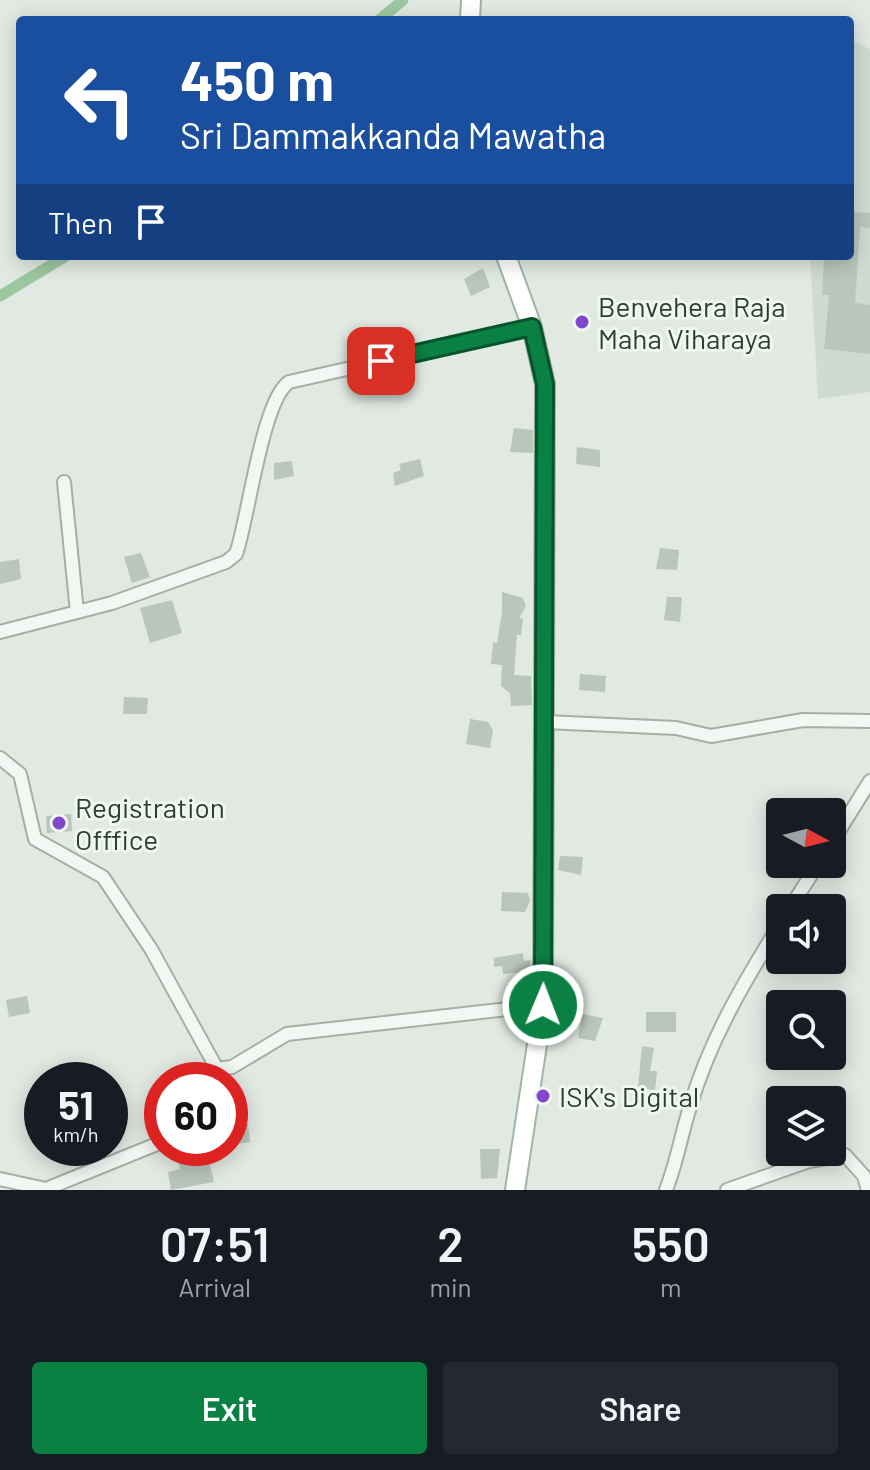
<!DOCTYPE html>
<html lang="en">
<head>
<meta charset="utf-8">
<style>
  :root { --surface:#171b24; --page:#242831; --text:#f1f3f6; --muted:#9ea1a6; --accent:#0b8043 }
  body { margin:0; font-family:Barlow,sans-serif; background:var(--page); color:var(--text); height:100vh; display:flex; flex-direction:column; font-size:30px; white-space:nowrap }
  * { box-sizing:border-box; margin:0 }
  p { font-size:26px; color:var(--muted) }
  .icon { flex:none; width:44px; height:44px; fill:none; stroke:currentColor; stroke-width:2; stroke-linecap:round; stroke-linejoin:round }
  .map { position:relative; height:1190px; overflow:hidden }
  .sheet { display:flex; flex-direction:column; background:var(--surface); flex:1 }
  .sheet>* { flex:none }
  .top-card { position:absolute; left:16px; top:16px; width:838px; height:244px; border-radius:8px; box-shadow:0 4px 20px #0003; background:#1a4fa0; color:#fff; overflow:hidden }
  .needle { width:52px; rotate:97deg }
  .fabs { position:absolute; left:766px; top:798px; display:grid; gap:16px }
  .fabs a { display:grid; place-items:center; width:80px; height:80px; border-radius:8px; background:var(--surface); box-shadow:0 4px 20px #0003; font-size:40px }
  .speed { position:absolute; left:24px; top:1062px; display:flex; gap:16px; font-size:40px; font-weight:700; text-align:center }
  .speed>* { display:grid; place-content:center; width:104px; height:104px; border-radius:50%; background:var(--surface); box-shadow:0 4px 20px #0003; line-height:1 }
  .speed small { font-size:20px; font-weight:400 }
  .speed .limit { border:12px solid #d22; background:#fff; color:#111 }
  .pin { position:absolute; display:grid; place-items:center; width:68px; height:68px; color:#fff; margin:-34px; border-radius:16px; box-shadow:0 4px 12px #0006 }
  .me { position:absolute; width:88px; margin:-44px; rotate:1deg; stroke-linejoin:round; filter:drop-shadow(0 0 6px #0008) }
  .turn { display:flex; align-items:center; gap:28px; height:168px; padding:0 32px; font-size:36px }
  .turn .icon { width:104px; height:104px; stroke-width:2.5 }
  .turn b { display:block; font-size:56px; line-height:68px }
  .then { display:flex; align-items:center; height:76px; padding:0 32px; background:#0003; gap:16px; font-size:30px }
  .eta { display:flex; justify-content:space-evenly; align-items:center; height:136px; text-align:center }
  .eta b { font-size:48px; font-weight:600; line-height:56px }
  .action { display:flex; gap:16px; margin-top:auto; padding:16px 32px }
  .action a { flex:1; height:92px; border-radius:8px; background:var(--accent); color:#fff; font-size:32px; font-weight:600; line-height:92px; text-align:center }
  .action a+a { background:var(--page); color:var(--text) }
  .map>svg:first-child { display:block }
  .built { fill:#cfdbd1 }
  .lines { fill:none; stroke-linecap:round; stroke-linejoin:round }
  .canal { stroke:#9cc8a0; stroke-width:11 }
  .building { fill:#b8c6bb }
  .minor-casing { stroke:#a2b0a5; stroke-width:16 }
  .primary-casing { stroke:#a0b5a4; stroke-width:22 }
  .minor { stroke:#f3f7f4; stroke-width:12 }
  .primary { stroke:#fff; stroke-width:18 }
  .route-casing { stroke:#07532c; stroke-width:20 }
  .route { stroke:#0b8043; stroke-width:14 }
  .poi-dot { fill:#8048cc; stroke:#f0f7f1; stroke-width:3 }
  .labels { text-anchor:middle; dominant-baseline:central; stroke-width:6; stroke-linejoin:round; paint-order:stroke }
  .poi-label { font-size:28px; fill:#29402e; stroke:#f0f7f1; text-anchor:start }
</style>
</head>
<body>
<div class="map">
<svg width="870" height="1190" viewBox="0 0 870 1190">
  <rect width="100%" height="100%" fill="#e1e9e2"/>
  <path class="built" d="M 850,40 L 870,49 L 870,392 L 818,399 L 810,256 L 850,256 Z"/>
  <g class="lines">
    <g class="canal">
      <path d="M 379,20 L 403,0"/>
      <path d="M 0,296 L 66,256"/>
    </g>
  </g>
  <g class="building">
    <path d="M 850,212 L 870,213 L 870,228 L 860,227 L 855,303 L 870,305 L 870,354 L 824,349 L 829,295 L 822,295 L 824,256 L 850,256 Z"/>
    <path d="M 483,268 L 490,287 L 471,296 L 464,279 Z"/>
    <path d="M 514,428 L 533,430 L 533,453 L 510,452 Z"/>
    <path d="M 577,447 L 600,450 L 600,467 L 576,464 Z"/>
    <path d="M 420,459 L 424,476 L 395,486 L 393,473 L 401,470 L 399,464 Z"/>
    <path d="M 292,461 L 294,476 L 274,480 L 274,463 Z"/>
    <path d="M 660,548 L 679,550 L 677,570 L 656,569 Z"/>
    <path d="M 141,553 L 150,577 L 132,583 L 124,557 Z"/>
    <path d="M 19,559 L 21,579 L 0,584 L 0,562 Z"/>
    <path d="M 502,592 L 523,598 L 526,606 L 519,618 L 523,619 L 521,635 L 517,635 L 514,675 L 531,676 L 532,705 L 511,706 L 510,693 L 501,686 L 502,665 L 491,664 L 493,642 L 497,643 L 502,612 Z"/>
    <path d="M 667,597 L 682,597 L 680,622 L 664,620 Z"/>
    <path d="M 172,600 L 182,633 L 150,643 L 140,608 Z"/>
    <path d="M 580,674 L 606,676 L 605,692 L 579,690 Z"/>
    <path d="M 124,697 L 148,698 L 147,714 L 123,714 Z"/>
    <path d="M 470,719 L 488,722 L 493,730 L 490,748 L 466,744 Z"/>
    <path d="M 71,814 L 72,831 L 47,833 L 46,816 Z"/>
    <path d="M 560,856 L 583,857 L 581,875 L 558,870 Z"/>
    <path d="M 502,892 L 528,893 L 530,901 L 525,912 L 501,911 Z"/>
    <path d="M 523,953 L 524,961 L 530,960 L 531,971 L 503,974 L 502,966 L 494,967 L 494,958 Z"/>
    <path d="M 27,996 L 30,1013 L 9,1017 L 6,1000 Z"/>
    <rect x="646" y="1012" width="30" height="20"/>
    <path d="M 582,1014 L 603,1018 L 595,1041 L 578,1038 Z"/>
    <path d="M 642,1046 L 654,1048 L 650,1071 L 657,1071 L 655,1090 L 638,1088 Z"/>
    <path d="M 248,1124 L 250,1142 L 230,1145 L 230,1127 Z"/>
    <path d="M 480,1149 L 500,1149 L 497,1178 L 481,1179 Z"/>
    <path d="M 207,1152 L 214,1182 L 171,1190 L 168,1172 L 180,1169 L 178,1159 Z"/>
  </g>
  <g class="lines">
    <g class="minor-casing">
      <g id="minor">
        <path d="M 64,482 L 77,612"/>
        <path d="M 0,632 L 112,603 L 226,562 L 236,554 C 248,521 262,400 289,382 L 532,327"/>
        <path d="M 545,722 L 676,728 L 711,736 L 803,720 L 870,721"/>
        <path d="M 0,758 L 20,774 L 35,839 L 103,877 L 151,949 L 217,1069"/>
        <path d="M 832,842 L 870,781"/>
        <path d="M 790,908 L 818,864"/>
        <path d="M 215,1080 L 217,1069 L 232,1067 L 287,1034 L 543,1005"/>
        <path d="M 0,1179 L 46,1189 L 162,1142"/>
        <path d="M 666,1190 C 677,1162 681,1135 690,1107 C 709,1041 744,982 780,924"/>
        <path d="M 727,1190 L 809,1161 L 845,1155 L 864,1176 L 868,1190"/>
      </g>
    </g>
    <g class="primary-casing">
      <g id="primary">
        <path d="M 470,20 L 471,0"/>
        <path d="M 506,256 L 532,327 L 545,384 L 543,1005 L 515,1190"/>
      </g>
    </g>
    <use href="#minor" class="minor"/>
    <use href="#primary" class="primary"/>
  </g>
  <g class="lines">
    <g class="route-casing">
      <path id="route" d="M 381,361 L 532,327 L 545,384 L 543,1005"/>
    </g>
    <use href="#route" class="route"/>
  </g>
  <g class="poi-dot">
    <circle cx="582" cy="322" r="8"/>
    <circle cx="59" cy="823" r="8"/>
    <circle cx="543" cy="1096" r="8"/>
  </g>
  <g class="labels">
    <g class="poi-label">
      <text x="598" y="306">Benvehera Raja<tspan x="598" dy="32">Maha Viharaya</tspan></text>
      <text x="75" y="807">Registration<tspan x="75" dy="32">Offfice</tspan></text>
      <text x="559" y="1096">ISK's Digital</text>
    </g>
  </g>
</svg>
<div class="fabs">
<a><svg class="needle" viewBox="-14 -14 28 28"><path d="M0-13l5 13h-10z" fill="#e53935"/><path d="M0 13l5-13h-10z" fill="#9ea1a6"/></svg></a>
<a><svg class="icon" aria-label="sound" viewBox="0 0 24 24"><path d="M4 9h4l5-4v14l-5-4H4zM17 9q2 3 0 6"/></svg></a>
<a><svg class="icon" aria-label="search" viewBox="0 0 24 24"><circle cx="10" cy="10" r="6"/><path d="M15 15l6 6"/></svg></a>
<a><svg class="icon" aria-label="layers" viewBox="0 0 24 24"><path d="M12 4l9 5-9 5-9-5zM3 14l9 5 9-5"/></svg></a>
</div>
<div class="speed"><div>51<small>km/h</small></div><div class="limit">60</div></div>
<div class="pin" style="left:381px;top:361px;background:#d93025"><svg class="icon" aria-label="arrive" viewBox="0 0 24 24"><path d="M6 21V4h12l-3 4 3 4H6"/></svg></div>
<svg class="me" style="left:543px;top:1005px" viewBox="-20 -20 40 40"><circle r="17" fill="#0b8043" stroke="#fff" stroke-width="3"/><path d="M0-11L8 9 0 5-8 9z" fill="#fff"/></svg>
<div class="top-card">
<div class="turn"><svg class="icon" aria-label="left" viewBox="0 0 24 24"><path d="M17 20v-9H6M10 6l-5 5 5 5"/></svg><div><b>450 m</b>Sri Dammakkanda Mawatha</div></div>
<div class="then">Then<svg class="icon" aria-label="arrive" viewBox="0 0 24 24"><path d="M6 21V4h12l-3 4 3 4H6"/></svg></div>
</div>
</div>
<section class="sheet">
<div class="eta">
<div><b>07:51</b><p>Arrival</p></div>
<div><b>2</b><p>min</p></div>
<div><b>550</b><p>m</p></div>
</div>
<div class="action"><a>Exit</a><a>Share</a></div>
</section>
</body>
</html>
